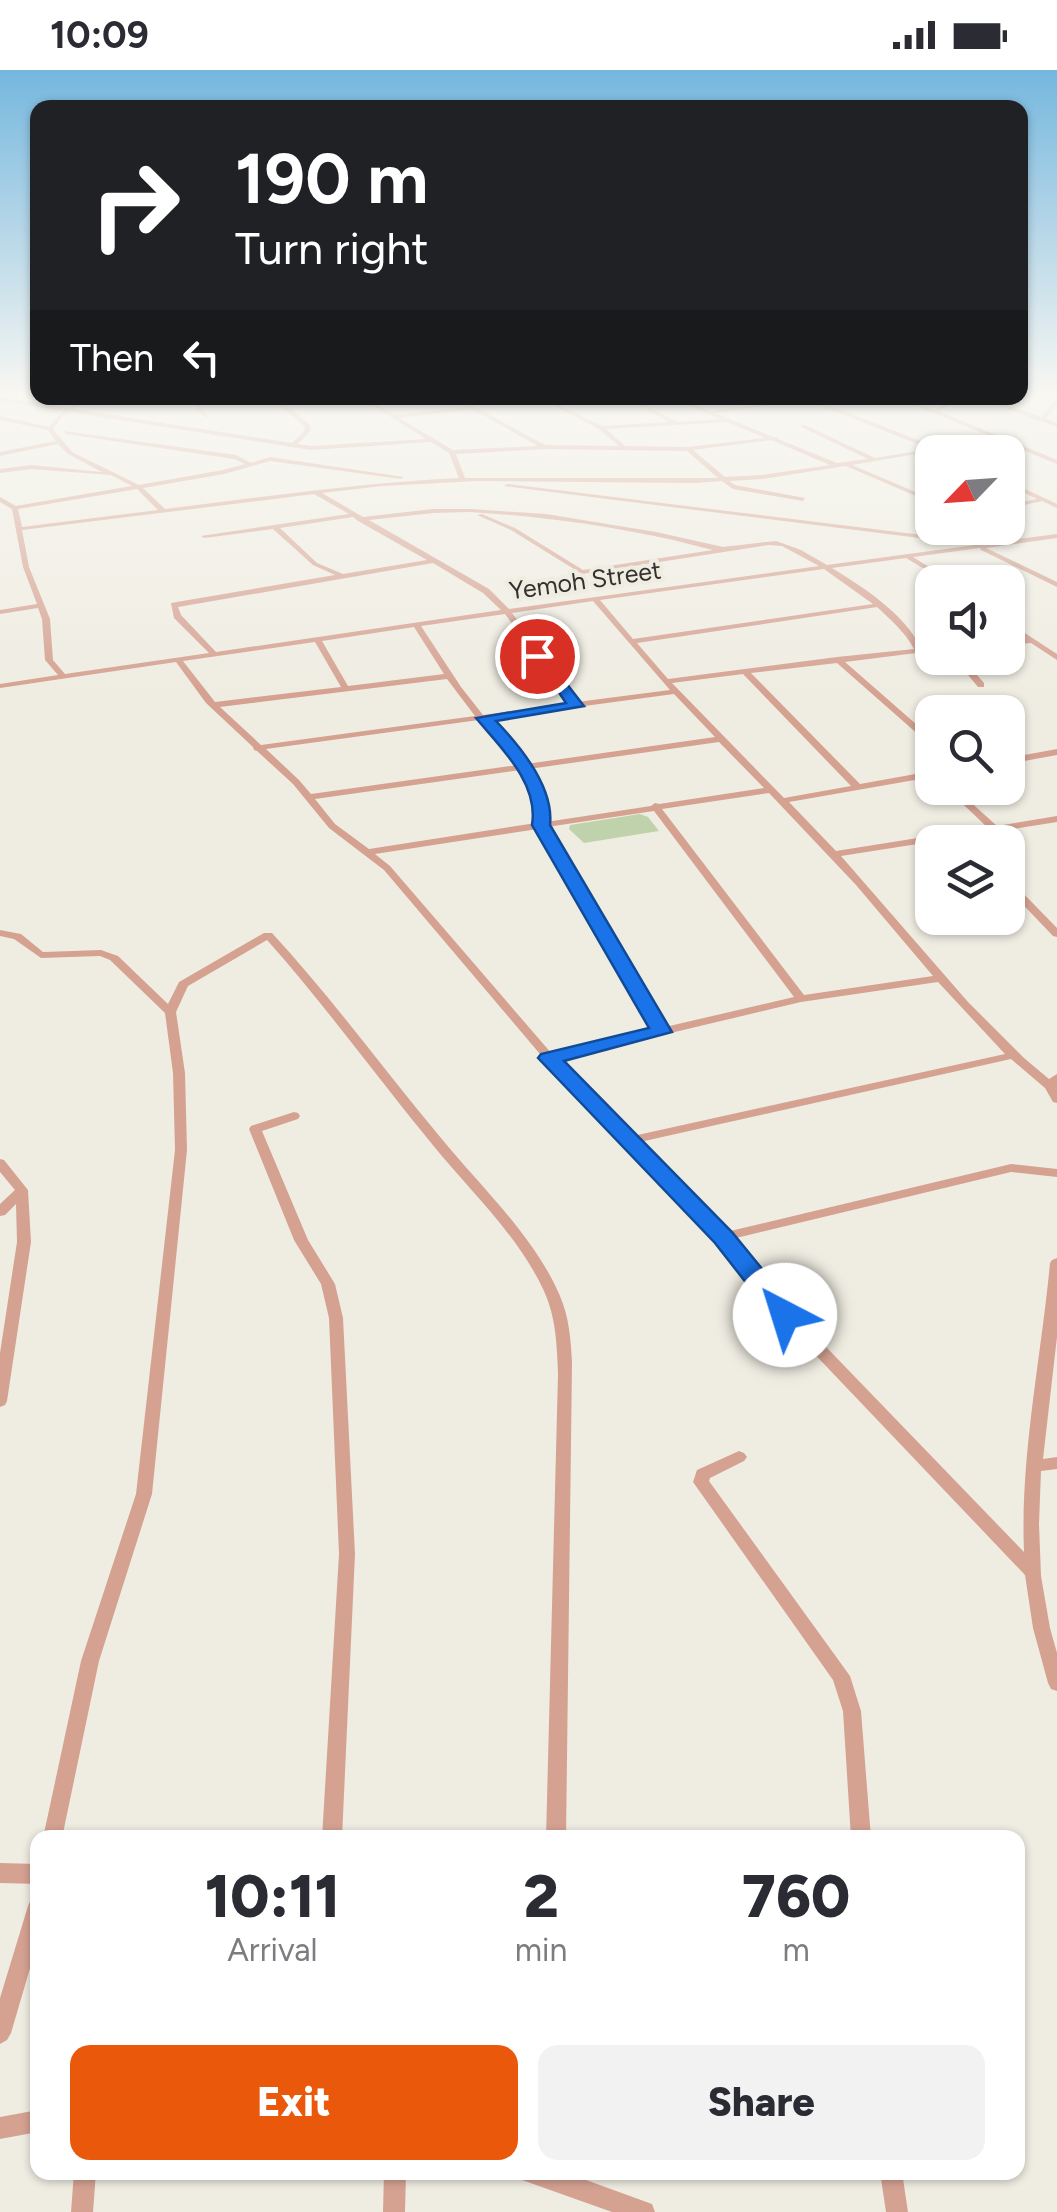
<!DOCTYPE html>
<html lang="en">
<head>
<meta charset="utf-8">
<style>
  :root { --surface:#fff; --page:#f2f2f3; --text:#2b2b33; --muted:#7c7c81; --accent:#ea580c }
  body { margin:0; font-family:Figtree,sans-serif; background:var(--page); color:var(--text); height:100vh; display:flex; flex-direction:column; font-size:38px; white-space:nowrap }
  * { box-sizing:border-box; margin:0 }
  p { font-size:32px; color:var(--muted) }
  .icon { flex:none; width:55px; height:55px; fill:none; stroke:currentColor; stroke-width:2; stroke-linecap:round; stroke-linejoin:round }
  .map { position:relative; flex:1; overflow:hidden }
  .side { position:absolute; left:30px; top:1760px; width:995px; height:350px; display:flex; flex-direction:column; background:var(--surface); border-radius:20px; box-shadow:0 2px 8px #0004 }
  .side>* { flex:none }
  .hud { position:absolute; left:30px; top:30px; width:998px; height:305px; border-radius:20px; box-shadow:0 2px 8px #0004; background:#202124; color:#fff; overflow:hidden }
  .needle { width:65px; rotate:245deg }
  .fabs { position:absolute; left:915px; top:365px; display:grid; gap:20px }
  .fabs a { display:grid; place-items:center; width:110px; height:110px; border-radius:20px; background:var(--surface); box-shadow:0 2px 8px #0004; font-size:50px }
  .pin { position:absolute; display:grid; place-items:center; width:85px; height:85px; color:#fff; margin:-42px; border:5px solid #fff; border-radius:50%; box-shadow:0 2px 10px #0007 }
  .me { position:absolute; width:110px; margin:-55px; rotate:320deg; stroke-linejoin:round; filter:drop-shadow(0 0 8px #0008) }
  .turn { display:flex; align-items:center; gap:35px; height:210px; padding:0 40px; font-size:45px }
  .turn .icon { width:130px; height:130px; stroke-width:2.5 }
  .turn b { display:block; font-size:70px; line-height:85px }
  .then { display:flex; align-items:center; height:95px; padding:0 40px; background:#0003; gap:20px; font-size:38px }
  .eta { display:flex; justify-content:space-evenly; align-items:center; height:170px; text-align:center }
  .eta b { font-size:60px; font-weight:800; line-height:70px }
  .primary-button { display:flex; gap:20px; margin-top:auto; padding:20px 40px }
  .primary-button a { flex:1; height:115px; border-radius:20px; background:var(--accent); color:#fff; font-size:40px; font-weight:800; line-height:115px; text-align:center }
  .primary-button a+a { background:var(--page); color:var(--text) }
  .status { display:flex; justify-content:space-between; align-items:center; height:70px; padding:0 50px; background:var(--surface); direction:ltr }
  .status svg { height:28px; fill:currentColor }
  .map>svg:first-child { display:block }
  .green { fill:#c0d2ac }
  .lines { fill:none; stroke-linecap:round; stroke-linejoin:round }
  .street { fill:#d5a292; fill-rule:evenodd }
  .route { fill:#1a73e8; stroke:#114b97; stroke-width:2.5 }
  .labels { text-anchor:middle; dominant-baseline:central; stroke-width:8; stroke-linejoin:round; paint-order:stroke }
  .far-street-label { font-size:25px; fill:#33322e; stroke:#efede2 }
</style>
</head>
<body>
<div class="status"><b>10:09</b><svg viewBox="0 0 49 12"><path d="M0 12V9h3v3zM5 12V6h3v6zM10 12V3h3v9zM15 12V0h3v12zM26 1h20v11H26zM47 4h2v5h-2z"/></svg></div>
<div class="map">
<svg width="1057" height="2142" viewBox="0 0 1057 2142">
  <rect width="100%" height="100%" fill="#efede2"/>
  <path class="green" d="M 640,744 L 648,747 L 659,761 L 584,773 L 569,759 L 570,755 Z"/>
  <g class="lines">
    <g class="street">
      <path d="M 0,327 L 68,338 L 86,328 L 91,328 L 74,339 L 292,373 L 305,360 L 304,356 L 272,328 L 278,328 L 310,355 L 311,360 L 298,374 L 311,376 L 426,369 L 360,328 L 365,328 L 395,345 L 467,337 L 452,328 L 458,328 L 545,375 L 619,376 L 599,359 L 539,328 L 544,328 L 602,356 L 669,352 L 627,328 L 632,328 L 677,352 L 720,349 L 672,328 L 677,328 L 710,341 L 811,328 L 933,376 L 992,367 L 897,328 L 903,328 L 934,340 L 960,328 L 965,328 L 938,341 L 1057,390 L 1057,394 L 998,370 L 852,395 L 932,429 L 932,433 L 846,396 L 762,409 L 729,411 L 735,415 L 805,428 L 803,431 L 733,419 L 722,411 L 695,413 L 475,411 L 382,416 L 322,423 L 363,447 L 433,439 L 470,439 L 546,444 L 656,462 L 723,477 L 776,471 L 801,480 L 827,495 L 975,475 L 504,416 L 507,414 L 987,473 L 1057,464 L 1057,468 L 986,478 L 1057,512 L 1057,517 L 981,480 L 980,478 L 913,487 L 953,512 L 946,512 L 906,488 L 832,498 C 864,518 904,543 921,578 L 932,577 L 932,581 L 845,592 L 932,668 L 932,674 L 929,674 L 837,593 L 751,603 L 860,714 L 932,701 L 932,707 L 789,732 L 836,781 L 987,757 L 946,718 L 955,718 L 997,756 L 1057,746 L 1057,752 L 841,786 L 968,932 L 1024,988 L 1049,1009 L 1057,1004 L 1057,1033 L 1053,1032 L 1045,1018 L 1011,989 L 640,1072 L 726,1162 L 1011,1094 L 1057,1099 L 1057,1107 L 1011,1102 L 732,1169 L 774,1223 L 1024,1482 C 1020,1386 1041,1289 1050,1193 L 1052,1190 L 1057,1188 L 1057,1267 L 1043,1389 L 1057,1387 L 1057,1399 L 1041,1401 L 1039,1454 L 1041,1506 L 1050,1558 L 1057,1583 L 1057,1621 L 1051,1619 L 1048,1613 L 1033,1558 L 1025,1505 L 764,1231 L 718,1170 L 628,1075 L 624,1074 L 623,1070 L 545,990 L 384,800 L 329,758 L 293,714 L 257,681 L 254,680 L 253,677 L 206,633 L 176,592 L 0,618 L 0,614 L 58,605 L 45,590 L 42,549 L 38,538 L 0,544 L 0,540 L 37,534 L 23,497 L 12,439 L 0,432 L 0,427 L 16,436 L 132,416 L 111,405 L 31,399 L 0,403 L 0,399 L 31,395 L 102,402 L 68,384 L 58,374 L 0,386 L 0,382 L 56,371 L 48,360 L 0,350 L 0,346 L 49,357 L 63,341 L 0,331 ZM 807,330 L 930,379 L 875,388 L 805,355 L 801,355 L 801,357 L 868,389 L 837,393 L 778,369 L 778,367 L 773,367 L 715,343 ZM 472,339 L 538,376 L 453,380 L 399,348 ZM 69,342 L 311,380 L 431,372 L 449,383 L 459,408 C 359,413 264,427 165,439 L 143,418 L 224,404 L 270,391 L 401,409 L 404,407 L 270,387 L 251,393 L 236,385 L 64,361 L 66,364 L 234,389 L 245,394 L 223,400 L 139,415 L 72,382 L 53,359 L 63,345 ZM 727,352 L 765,368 L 688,377 L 625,376 L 606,359 ZM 771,370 L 830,395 L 762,405 L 725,407 L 693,380 ZM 545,379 L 687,381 L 718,408 L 465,408 L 456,384 ZM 137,419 L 158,440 L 22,457 L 18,439 ZM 314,424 L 349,444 L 201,466 L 204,468 L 273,459 L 313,495 L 335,505 L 171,533 L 174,548 L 209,583 L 65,604 L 53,590 L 50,549 L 29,497 L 22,460 ZM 470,442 C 534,446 597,454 659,467 C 677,470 695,476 713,480 L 583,500 L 515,458 L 482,444 L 477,445 L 511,460 L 582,504 L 769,475 L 782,476 L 819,496 L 509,539 L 489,519 L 369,450 L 433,443 ZM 353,447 L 358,451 L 427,490 L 343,504 L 317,493 L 280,458 ZM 433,493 L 483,523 L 501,540 L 216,582 L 181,545 L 178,537 ZM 824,499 L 873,534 L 633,569 L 600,530 ZM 593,531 L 670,620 L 577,632 L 512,543 ZM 877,537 C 891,550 905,562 914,579 L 837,587 L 668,609 L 637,573 ZM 505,544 L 570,633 L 483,645 L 461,617 L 421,556 ZM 414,557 L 444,604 L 348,616 L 322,571 ZM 315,572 L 341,617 L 215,632 L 183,591 ZM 743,604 L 851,716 L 784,728 L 672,613 ZM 447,609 L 475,646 L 261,675 L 220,637 ZM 674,624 L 715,667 L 526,694 L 488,649 ZM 479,650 L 518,695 L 311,724 L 299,710 L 266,679 ZM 719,672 L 764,718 L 659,734 L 655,733 L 651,736 L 546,752 C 545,731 540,716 529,699 ZM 521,700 C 531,718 536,733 536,753 L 369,779 L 335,754 L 315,729 ZM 769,723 L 856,815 L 933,906 L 804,925 L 662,739 ZM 654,741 L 794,927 L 665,957 L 547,757 ZM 538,759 L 655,960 L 552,984 L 390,796 L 375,784 ZM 938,912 L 1005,984 L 633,1066 L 557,990 L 801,932 Z"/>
      <path d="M 187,328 L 192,328 L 209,347 L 205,347 Z"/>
      <path d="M 977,328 L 984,328 L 1042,347 L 1057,328 L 1057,334 L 1046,348 L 1057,353 L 1057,357 Z"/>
      <path d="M 1008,411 L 1057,434 L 1057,438 L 1042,431 L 1008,439 L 1008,435 L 1037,429 L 1008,415 Z"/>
      <path d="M 1008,552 L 1057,584 L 1057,590 L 1031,573 L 1008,575 L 1008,571 L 1025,569 L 1008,557 Z"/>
      <path d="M 954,588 L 962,588 L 984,613 L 984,617 L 978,617 Z"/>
      <path d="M 1057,679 L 1057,685 L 1008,694 L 1008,688 Z"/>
      <path d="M 1008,811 L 1012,812 L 1057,858 L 1057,867 L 1053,866 L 1008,819 Z"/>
      <path d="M 0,860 L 21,864 L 43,882 L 101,880 L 118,886 L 168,934 L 179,912 L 264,863 L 272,863 C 332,928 384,1000 441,1068 C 481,1117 535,1167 560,1226 C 569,1247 571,1270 572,1293 L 566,1768 L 546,1768 L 558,1304 C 557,1276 556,1247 544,1221 C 518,1165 470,1121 432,1074 C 376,1006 325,935 267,870 L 188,916 L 176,942 L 185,1003 L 187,1080 L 152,1424 L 99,1591 L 62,1768 L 43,1768 L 81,1591 L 136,1424 L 175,1080 L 173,1003 L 165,943 L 110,890 L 100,886 L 41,888 L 14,869 L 0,866 Z"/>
      <path d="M 294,1042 L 298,1043 L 300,1046 L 298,1049 L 262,1061 L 308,1170 L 335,1214 L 343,1248 L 355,1484 L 342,1768 L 322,1768 L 339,1484 L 329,1248 L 321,1214 L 294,1170 L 249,1059 L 251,1056 Z"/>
      <path d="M 0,1089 L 4,1090 L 28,1120 L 31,1172 L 7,1331 L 5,1335 L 0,1337 L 0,1283 L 17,1172 L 16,1134 L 5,1145 L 0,1146 L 0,1134 L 15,1120 L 0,1102 Z"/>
      <path d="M 739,1381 L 744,1383 L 747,1387 L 744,1391 L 710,1408 L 709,1411 L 850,1606 L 861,1641 L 871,1768 L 851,1768 L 843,1641 L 833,1610 L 693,1412 L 697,1400 Z"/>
      <path d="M 0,1793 L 38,1794 L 38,1814 L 0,1813 Z"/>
      <path d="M 38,1826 L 38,1871 L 11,1963 L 7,1970 L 0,1974 L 0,1928 L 28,1836 L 31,1829 Z"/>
      <path d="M 38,2040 L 38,2062 L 0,2069 L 0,2047 Z"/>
      <path d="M 74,2102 L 96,2102 L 93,2142 L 71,2142 Z"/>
      <path d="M 384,2102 L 406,2102 L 405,2142 L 383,2142 Z"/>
      <path d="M 519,2102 L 564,2102 L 652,2134 L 655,2142 L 612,2142 L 522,2110 Z"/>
      <path d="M 880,2102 L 902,2102 L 908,2142 L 886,2142 Z"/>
    </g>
  </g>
  <linearGradient id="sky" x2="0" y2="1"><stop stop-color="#75b7de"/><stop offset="0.52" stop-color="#f8f7f2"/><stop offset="1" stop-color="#f8f7f2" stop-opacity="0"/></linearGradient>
  <rect width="1057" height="623" fill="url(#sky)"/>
  <path class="route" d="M 532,582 L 542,582 L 584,636 L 496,651 C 521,677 554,718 550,755 L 672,962 L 564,991 L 732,1162 L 794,1238 L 798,1245 L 794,1251 L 776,1251 L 715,1173 L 538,988 L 541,984 L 649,958 L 532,755 C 539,713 501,678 476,648 L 566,633 Z"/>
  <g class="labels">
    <g class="far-street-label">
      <text transform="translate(585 510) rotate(-8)">Yemoh Street</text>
    </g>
  </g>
</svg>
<div class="fabs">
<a><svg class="needle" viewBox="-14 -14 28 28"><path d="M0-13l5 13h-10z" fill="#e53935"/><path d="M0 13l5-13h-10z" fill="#7c7c81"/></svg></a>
<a><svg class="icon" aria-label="sound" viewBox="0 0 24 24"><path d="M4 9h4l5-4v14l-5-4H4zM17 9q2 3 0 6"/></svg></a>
<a><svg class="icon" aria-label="search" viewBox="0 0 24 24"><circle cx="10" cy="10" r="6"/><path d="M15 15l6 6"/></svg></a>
<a><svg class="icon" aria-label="layers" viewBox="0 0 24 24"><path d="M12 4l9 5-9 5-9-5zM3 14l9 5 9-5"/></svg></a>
</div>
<div class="pin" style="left:537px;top:586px;background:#d93025"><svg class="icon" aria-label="arrive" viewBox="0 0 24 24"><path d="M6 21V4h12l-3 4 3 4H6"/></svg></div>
<svg class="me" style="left:785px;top:1245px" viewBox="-20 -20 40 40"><circle r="19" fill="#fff"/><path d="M0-13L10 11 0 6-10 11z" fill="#1a73e8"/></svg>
<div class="hud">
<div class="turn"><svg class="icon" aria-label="right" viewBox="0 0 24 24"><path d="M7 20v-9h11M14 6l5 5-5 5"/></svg><div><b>190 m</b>Turn right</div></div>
<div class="then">Then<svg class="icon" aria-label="left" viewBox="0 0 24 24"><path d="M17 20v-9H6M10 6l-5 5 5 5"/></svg></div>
</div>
<section class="side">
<div class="eta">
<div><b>10:11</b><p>Arrival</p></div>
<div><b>2</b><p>min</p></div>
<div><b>760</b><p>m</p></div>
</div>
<div class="primary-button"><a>Exit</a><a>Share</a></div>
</section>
</div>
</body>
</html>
